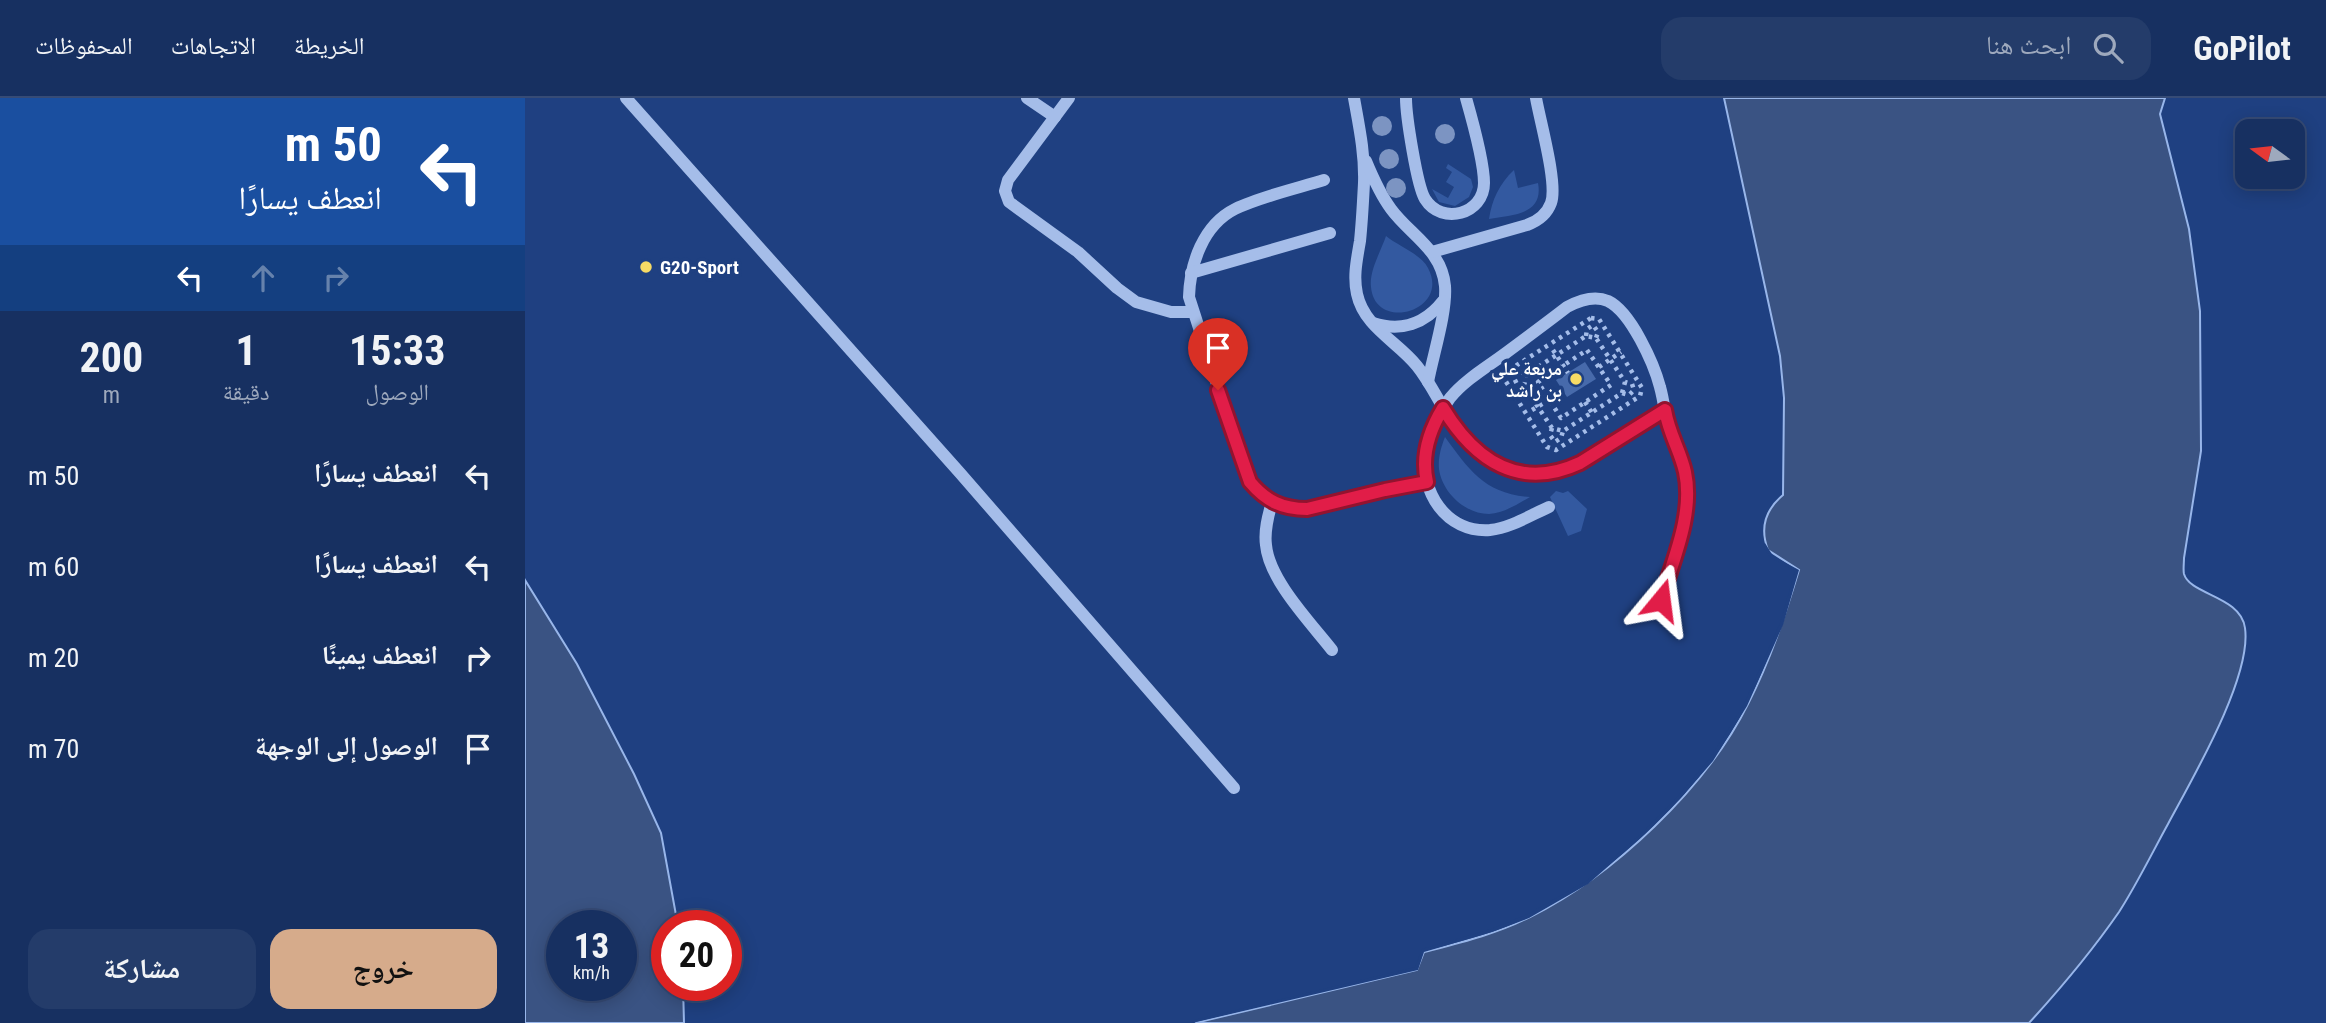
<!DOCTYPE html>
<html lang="ar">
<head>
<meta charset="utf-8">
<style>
  :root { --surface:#173061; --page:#243c6a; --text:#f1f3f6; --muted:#9ea9bd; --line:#364b76; --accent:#d6ab8b }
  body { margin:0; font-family:"Roboto Condensed","Noto Naskh Arabic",sans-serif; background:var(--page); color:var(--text); direction:rtl; height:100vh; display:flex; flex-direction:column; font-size:26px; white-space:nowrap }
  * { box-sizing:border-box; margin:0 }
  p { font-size:23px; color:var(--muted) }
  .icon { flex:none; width:38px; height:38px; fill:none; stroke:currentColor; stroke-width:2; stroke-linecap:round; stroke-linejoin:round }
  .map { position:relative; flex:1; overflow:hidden; direction:ltr }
  .drawer { display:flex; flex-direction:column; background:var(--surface); width:525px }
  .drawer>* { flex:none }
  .guide { background:#1a4fa0; color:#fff; overflow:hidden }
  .needle { width:46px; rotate:285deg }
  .controls { position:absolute; left:1710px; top:21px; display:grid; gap:14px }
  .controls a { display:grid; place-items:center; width:70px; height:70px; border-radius:14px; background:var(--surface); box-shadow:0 4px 18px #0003,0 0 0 2px var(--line); font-size:35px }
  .speed { position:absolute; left:21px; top:812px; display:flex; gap:14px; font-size:35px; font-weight:700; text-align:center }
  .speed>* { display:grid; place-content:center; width:91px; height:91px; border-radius:50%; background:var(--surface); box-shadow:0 4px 18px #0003,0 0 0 2px var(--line); line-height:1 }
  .speed small { font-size:18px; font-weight:400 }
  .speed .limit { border:10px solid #d22; background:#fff; color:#111 }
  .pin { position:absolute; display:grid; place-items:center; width:60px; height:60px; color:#fff; margin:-72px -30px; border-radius:50% 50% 50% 0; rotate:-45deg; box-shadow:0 0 7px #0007 }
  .pin .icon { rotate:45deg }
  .me { position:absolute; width:77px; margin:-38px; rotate:16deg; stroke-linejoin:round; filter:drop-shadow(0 0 5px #0008) }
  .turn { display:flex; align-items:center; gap:24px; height:147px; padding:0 28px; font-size:32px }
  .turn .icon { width:91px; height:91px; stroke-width:2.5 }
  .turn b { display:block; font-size:49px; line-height:60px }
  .lanes { display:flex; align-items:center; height:66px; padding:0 28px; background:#0003; justify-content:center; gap:35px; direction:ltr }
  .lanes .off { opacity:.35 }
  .eta { display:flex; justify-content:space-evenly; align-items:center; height:119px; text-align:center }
  .eta b { font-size:42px; font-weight:700; line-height:49px }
  .action { display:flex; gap:14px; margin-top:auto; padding:14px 28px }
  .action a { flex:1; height:80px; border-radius:21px; background:var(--accent); color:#111; font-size:28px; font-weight:700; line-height:80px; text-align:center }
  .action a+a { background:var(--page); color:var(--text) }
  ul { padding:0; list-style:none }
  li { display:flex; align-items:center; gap:21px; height:91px; padding:0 28px }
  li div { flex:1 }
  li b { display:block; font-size:26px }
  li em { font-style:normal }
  header { display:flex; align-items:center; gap:42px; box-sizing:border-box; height:98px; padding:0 35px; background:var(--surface); border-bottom:2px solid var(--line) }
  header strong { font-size:33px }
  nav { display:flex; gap:38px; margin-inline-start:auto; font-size:24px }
  .search { width:490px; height:63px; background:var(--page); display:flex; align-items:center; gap:18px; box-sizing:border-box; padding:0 24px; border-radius:21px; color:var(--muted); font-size:26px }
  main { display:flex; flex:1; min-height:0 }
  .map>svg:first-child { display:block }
  .green { fill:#3359a0 }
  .water { fill:#3a5383; stroke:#98b6ea; stroke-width:2; fill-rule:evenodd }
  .pier { fill:#1f4081 }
  .building { fill:#476aab }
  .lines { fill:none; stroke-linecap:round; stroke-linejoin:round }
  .path { stroke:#a5bde9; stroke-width:4.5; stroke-dasharray:3.5 5; stroke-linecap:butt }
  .minor { stroke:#a5bde9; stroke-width:12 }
  .tree { fill:#7c94c2 }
  .route-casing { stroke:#92132f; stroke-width:18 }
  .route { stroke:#e11d48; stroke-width:12 }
  .poi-dot { fill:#f7db65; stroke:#1f4081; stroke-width:2.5 }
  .labels { text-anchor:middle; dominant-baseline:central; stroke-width:7; stroke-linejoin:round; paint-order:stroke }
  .poi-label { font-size:19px; font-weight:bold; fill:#fff; stroke:#1f4081; text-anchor:start }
</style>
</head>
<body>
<header>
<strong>GoPilot</strong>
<div class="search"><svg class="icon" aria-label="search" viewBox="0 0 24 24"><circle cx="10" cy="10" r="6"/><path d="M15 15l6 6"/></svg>ابحث هنا</div>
<nav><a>الخريطة</a><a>الاتجاهات</a><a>المحفوظات</a></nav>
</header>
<main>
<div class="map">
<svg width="1801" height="925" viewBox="0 0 1801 925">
  <rect width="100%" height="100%" fill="#1f4081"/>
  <g class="green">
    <path d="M 923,66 L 946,81 L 948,89 L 944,99 L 930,108 L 914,104 L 907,91 L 923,100 L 929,89 L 921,84 L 927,74 L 921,70 Z"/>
    <path d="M 989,72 L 993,90 L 1013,85 C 1019,117 987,117 964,121 C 967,102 974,86 989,72 Z"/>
    <path d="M 861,138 C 873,148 896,156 903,170 C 926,213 850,235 846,189 C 844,173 856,153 861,138 Z"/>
    <path d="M 920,339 C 944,372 960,396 1005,399 C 993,406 979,415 964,416 C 940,416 917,394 914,371 C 913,360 916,349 920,339 Z"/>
    <path d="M 1031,393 L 1038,395 L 1043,393 L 1062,411 L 1056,433 L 1043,438 L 1025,399 Z"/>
  </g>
  <g class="water">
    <path d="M 1199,0 L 1640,0 L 1635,16 L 1664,131 L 1675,213 L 1676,353 L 1659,460 C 1659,465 1658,472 1659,476 C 1665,497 1716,498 1720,530 C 1727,579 1667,681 1643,726 C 1627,755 1612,786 1594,814 C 1567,853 1536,890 1504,925 L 670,925 L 892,872 L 899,854 C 934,845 972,836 1005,819 C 1088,778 1182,689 1223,606 C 1245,563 1260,518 1274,472 L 1243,452 C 1235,431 1240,412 1258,397 L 1259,300 L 1255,258 Z"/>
    <path d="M 0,482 L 52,566 L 109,676 L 136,735 L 153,828 L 142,828 L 142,887 L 158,887 L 159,925 L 0,925 ZM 37,828 L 96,828 L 96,887 L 37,887 Z"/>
  </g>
  <path class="pier" d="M 1240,445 L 1248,458 L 1274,472 L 1258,527 L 1222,608 L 1188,663 L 1155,701 L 1120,736 L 1063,786 L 1004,820 L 967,834 L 899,854 L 893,872 L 667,925 L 669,922 L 890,869 L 897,851 L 966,831 L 1003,816 L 1061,783 L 1118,734 L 1153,698 L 1185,660 L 1219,606 L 1255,525 L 1270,473 L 1246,460 L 1239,450 Z"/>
  <path class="building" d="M 1060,264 L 1071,281 L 1042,299 L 1031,282 Z"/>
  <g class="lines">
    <g class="path">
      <path d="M 1066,220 L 1074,221 L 1117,290 L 1115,298 L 1031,352 L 1022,349 L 980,282 L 981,274 Z"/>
      <path d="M 1061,238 L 1062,231 L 1068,227 L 1073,234 L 1071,240"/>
      <path d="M 1028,252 L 1043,275"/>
      <path d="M 1062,252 L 1086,287 L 1036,320 L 1013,284 Z"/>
      <path d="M 1074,269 L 1096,254"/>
      <path d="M 999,288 L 992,286 L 988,278 L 995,274 L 1002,276"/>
      <path d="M 1097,295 L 1100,284 L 1071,240 L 1061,238 L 1002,276 L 999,288 L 1027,330 L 1038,333 L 1097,295 L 1104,297 L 1109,292 L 1107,286 L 1100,284"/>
      <path d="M 998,300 L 1005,296"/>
      <path d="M 1060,304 L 1069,318"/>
      <path d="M 1007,312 L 1024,302"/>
      <path d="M 1027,330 L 1025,337 L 1030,344 L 1036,340 L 1038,333"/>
    </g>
    <g class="minor">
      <path d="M 101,0 L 435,375 L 709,690"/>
      <path d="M 502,0 L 530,19"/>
      <path d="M 544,0 L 483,82 L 480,93 L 484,104 L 553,154 L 592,190 L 611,204 L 646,214 L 668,214"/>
      <path d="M 829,0 C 834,28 840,56 839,85 C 838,104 837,124 835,143 C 832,161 828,178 832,196 C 839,229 873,244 892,268 C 909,289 918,315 936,335 C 1008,417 1070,357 1140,311"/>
      <path d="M 881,0 C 881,18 892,88 900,101 C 917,128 959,116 959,85 C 959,65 947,21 941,0"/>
      <path d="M 841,63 C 848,80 855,96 866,111 C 885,137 917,152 920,188 C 922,214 908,257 903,284"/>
      <path d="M 799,82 C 773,90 734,99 710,111 C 678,127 665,166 664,199 L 719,370 C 732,398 751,411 782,411 L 860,392 L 902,384"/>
      <path d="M 907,154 L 1002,127 C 1013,123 1022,116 1026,105 C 1033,86 1015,23 1011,0"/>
      <path d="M 666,175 L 805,135"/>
      <path d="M 848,225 C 876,234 900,226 918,203"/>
      <path d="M 747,404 C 743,418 739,433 741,447 C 744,482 786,525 807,552"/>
      <path d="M 1024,409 C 1006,417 985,430 965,432 C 921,435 894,393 901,353 C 904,335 914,315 925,300 C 938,284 957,272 974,260 C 997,243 1020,226 1042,209 C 1055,202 1069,197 1083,203 C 1106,214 1129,266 1135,289 C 1139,303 1140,317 1143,331 C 1146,341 1152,350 1156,360 C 1162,377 1163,395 1161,413 L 1136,502"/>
    </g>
  </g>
  <g class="tree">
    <circle cx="857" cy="28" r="10"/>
    <circle cx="920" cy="36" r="10"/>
    <circle cx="864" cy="61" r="10"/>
    <circle cx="871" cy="90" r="10"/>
  </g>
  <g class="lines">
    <g class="route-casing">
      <path id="route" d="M 693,292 L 725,384 C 741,403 757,411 782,411 L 860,392 L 902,384 C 896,358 904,333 918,310 C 950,363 995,393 1055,365 L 1140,312 C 1144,336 1155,352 1160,374 C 1169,416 1148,462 1136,502"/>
    </g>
    <use href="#route" class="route"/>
  </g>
  <g class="poi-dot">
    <circle cx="121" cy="169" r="7"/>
    <circle cx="1051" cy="281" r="7"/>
  </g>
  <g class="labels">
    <g class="poi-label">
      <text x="135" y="169">G20-Sport</text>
      <text x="1037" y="270" text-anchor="end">مربعة علي<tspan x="1037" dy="22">بن راشد</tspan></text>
    </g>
  </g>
</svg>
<div class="controls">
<a><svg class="needle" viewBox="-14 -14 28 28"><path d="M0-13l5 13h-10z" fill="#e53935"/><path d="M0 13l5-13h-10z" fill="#9ea9bd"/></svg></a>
</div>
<div class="speed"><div>13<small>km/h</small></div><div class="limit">20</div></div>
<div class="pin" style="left:693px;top:292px;background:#d93025"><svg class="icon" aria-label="arrive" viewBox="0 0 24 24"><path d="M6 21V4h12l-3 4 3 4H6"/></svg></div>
<svg class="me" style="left:1136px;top:502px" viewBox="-20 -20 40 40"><path d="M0-17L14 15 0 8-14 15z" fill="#e11d48" stroke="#fff" stroke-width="4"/></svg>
</div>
<section class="drawer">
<div class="guide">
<div class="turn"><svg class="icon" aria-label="left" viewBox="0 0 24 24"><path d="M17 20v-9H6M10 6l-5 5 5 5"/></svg><div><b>50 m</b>انعطف يسارًا</div></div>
<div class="lanes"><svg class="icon" aria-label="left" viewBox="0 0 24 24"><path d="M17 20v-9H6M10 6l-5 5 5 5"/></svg><svg class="icon off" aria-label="ahead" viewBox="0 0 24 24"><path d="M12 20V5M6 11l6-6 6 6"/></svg><svg class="icon off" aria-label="right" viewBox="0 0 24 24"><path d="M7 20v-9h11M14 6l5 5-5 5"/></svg></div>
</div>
<div class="eta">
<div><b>15:33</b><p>الوصول</p></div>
<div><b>1</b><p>دقيقة</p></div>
<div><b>200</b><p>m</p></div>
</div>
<ul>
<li><svg class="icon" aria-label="left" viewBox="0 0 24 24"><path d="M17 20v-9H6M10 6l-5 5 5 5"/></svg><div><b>انعطف يسارًا</b></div><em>50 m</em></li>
<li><svg class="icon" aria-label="left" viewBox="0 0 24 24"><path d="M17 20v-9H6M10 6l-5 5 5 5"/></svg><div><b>انعطف يسارًا</b></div><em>60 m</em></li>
<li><svg class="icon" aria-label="right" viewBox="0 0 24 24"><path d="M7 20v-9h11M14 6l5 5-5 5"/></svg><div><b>انعطف يمينًا</b></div><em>20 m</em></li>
<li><svg class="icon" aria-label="arrive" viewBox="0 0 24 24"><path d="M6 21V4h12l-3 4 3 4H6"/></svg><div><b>الوصول إلى الوجهة</b></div><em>70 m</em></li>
</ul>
<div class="action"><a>خروج</a><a>مشاركة</a></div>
</section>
</main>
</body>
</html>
